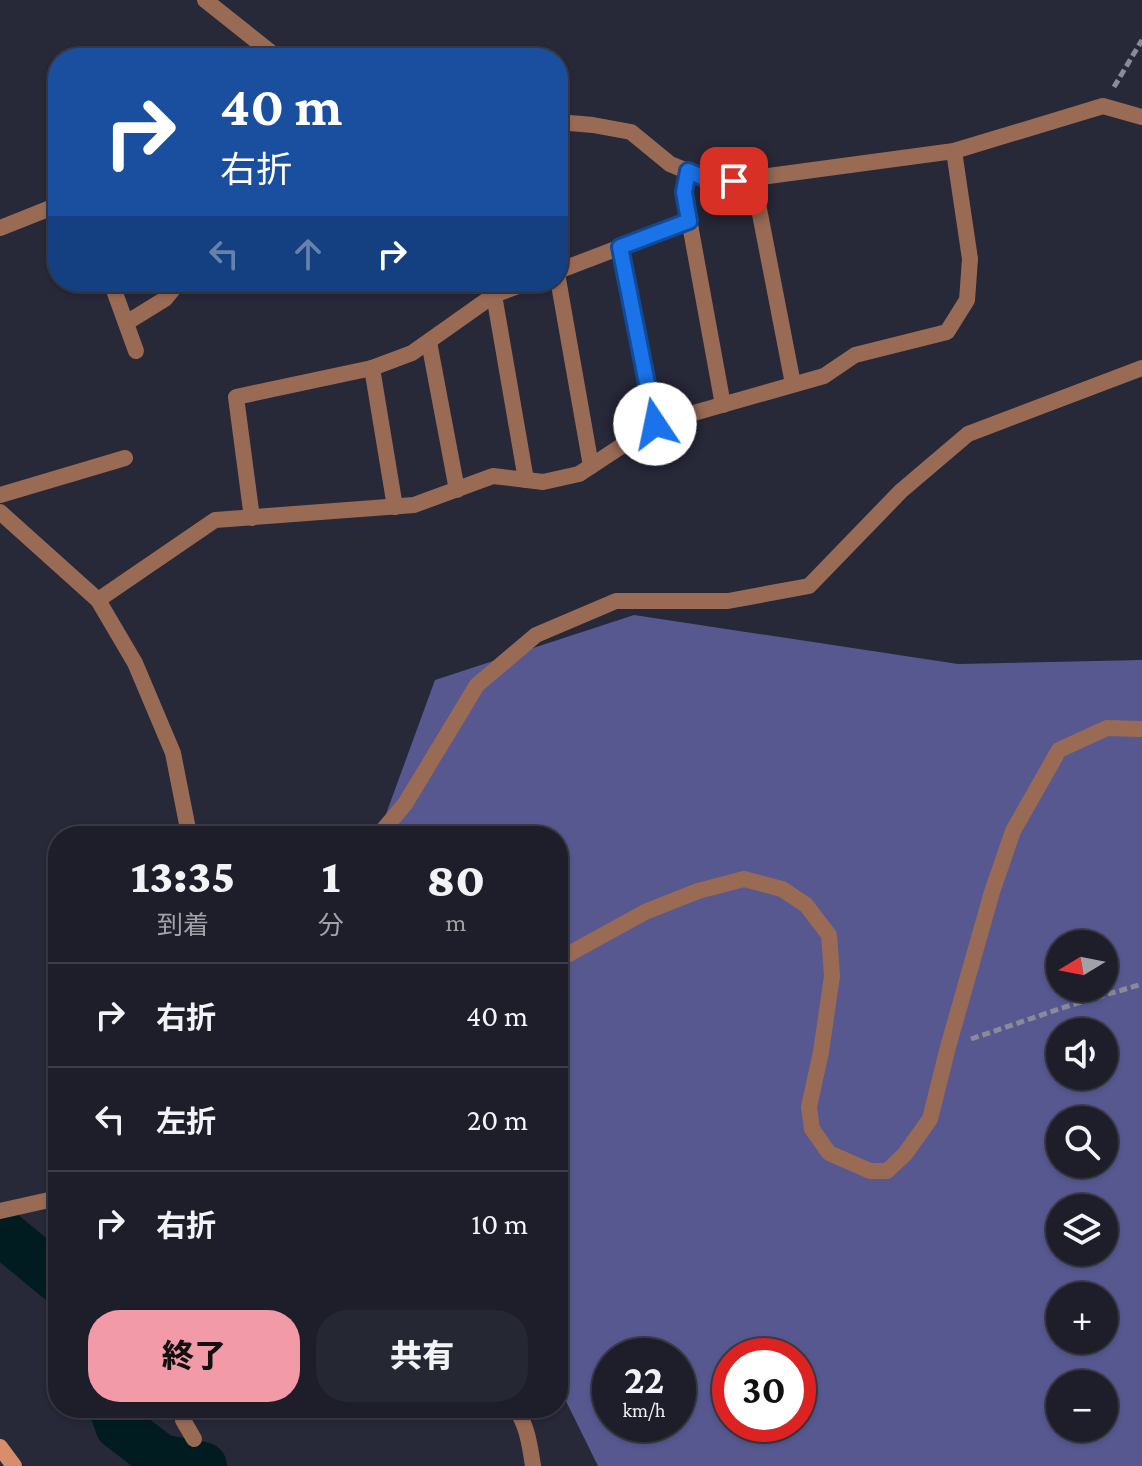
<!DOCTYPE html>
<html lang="ja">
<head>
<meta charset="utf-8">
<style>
  :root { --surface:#1d1e2a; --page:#252732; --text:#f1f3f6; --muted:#a0a2a8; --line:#3b3c47; --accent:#f39aa9 }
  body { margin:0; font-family:"Crimson Pro","Noto Sans JP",serif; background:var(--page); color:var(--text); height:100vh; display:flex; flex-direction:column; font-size:30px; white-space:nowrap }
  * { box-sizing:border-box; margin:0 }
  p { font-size:26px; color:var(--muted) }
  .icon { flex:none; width:44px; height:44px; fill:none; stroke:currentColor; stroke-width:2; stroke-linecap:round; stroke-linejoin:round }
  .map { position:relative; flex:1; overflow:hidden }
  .side { position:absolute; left:48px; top:826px; width:520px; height:592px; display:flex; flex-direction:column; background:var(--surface); border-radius:32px; box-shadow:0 2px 6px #0004,0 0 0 2px var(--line) }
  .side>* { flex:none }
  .banner { position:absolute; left:48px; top:48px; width:520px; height:244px; border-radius:32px; box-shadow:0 2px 6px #0004,0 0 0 2px var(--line); background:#1a4fa0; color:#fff; overflow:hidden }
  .needle { width:52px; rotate:260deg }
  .tools { position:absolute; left:1046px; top:930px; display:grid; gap:16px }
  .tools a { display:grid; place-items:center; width:72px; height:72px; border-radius:50%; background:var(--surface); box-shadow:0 2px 6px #0004,0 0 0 2px var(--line); font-size:40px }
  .speed { position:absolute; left:592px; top:1338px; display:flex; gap:16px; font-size:40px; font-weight:700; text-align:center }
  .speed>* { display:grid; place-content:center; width:104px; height:104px; border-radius:50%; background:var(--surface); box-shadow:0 2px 6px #0004,0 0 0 2px var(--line); line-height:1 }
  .speed small { font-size:20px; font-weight:400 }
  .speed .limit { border:12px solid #d22; background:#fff; color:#111 }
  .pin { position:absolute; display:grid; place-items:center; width:68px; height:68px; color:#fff; margin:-34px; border-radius:16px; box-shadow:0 4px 12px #0006 }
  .me { position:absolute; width:88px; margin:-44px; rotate:349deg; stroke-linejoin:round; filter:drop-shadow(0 0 6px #0008) }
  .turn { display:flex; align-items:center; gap:28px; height:168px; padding:0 40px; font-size:36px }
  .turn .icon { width:104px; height:104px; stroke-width:2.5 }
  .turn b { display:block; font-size:56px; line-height:68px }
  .lanes { display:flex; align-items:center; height:76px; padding:0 40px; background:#0003; justify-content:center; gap:40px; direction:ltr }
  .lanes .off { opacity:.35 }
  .eta { display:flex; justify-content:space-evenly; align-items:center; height:136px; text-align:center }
  .eta b { font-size:48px; font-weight:800; line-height:56px }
  .cta { display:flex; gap:16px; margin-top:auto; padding:16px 40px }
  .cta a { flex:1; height:92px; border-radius:32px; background:var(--accent); color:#111; font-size:32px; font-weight:800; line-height:92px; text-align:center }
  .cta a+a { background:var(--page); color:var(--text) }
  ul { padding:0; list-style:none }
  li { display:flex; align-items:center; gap:24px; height:104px; padding:0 40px; border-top:2px solid var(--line) }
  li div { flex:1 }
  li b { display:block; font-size:30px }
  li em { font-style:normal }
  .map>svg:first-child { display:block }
  .forest { fill:#575890; fill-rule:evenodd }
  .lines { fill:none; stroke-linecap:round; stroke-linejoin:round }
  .river { stroke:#001c20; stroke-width:48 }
  .path { stroke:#8a8b98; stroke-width:5; stroke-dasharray:8 4; stroke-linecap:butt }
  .street { stroke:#996b55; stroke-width:16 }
  .secondary { stroke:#d88e6c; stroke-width:16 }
  .route-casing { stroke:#114b97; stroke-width:20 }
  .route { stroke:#1a73e8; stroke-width:14 }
</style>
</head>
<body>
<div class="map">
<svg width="1142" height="1466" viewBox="0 0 1142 1466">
  <rect width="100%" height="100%" fill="#272838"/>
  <path class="forest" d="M 634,615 L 958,664 L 1142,660 L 1142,1466 L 598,1466 L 558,1385 L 558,836 L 378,836 L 435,680 ZM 1060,944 L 1104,944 L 1104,988 L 1060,988 ZM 1060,1032 L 1104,1032 L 1104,1076 L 1060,1076 ZM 1060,1120 L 1104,1120 L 1104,1164 L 1060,1164 ZM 1060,1208 L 1104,1208 L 1104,1252 L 1060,1252 ZM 1060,1296 L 1104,1296 L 1104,1340 L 1060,1340 ZM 610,1356 L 678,1356 L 678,1424 L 610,1424 ZM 730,1356 L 798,1356 L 798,1424 L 730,1424 ZM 1060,1384 L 1104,1384 L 1104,1428 L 1060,1428 Z"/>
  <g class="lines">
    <g class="river">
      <path d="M 0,1231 L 58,1279"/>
      <path d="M 113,1408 L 119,1426 L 161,1458 L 203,1466"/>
    </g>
    <g class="path">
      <path d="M 1114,87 L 1142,40"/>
      <path d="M 971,1039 L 1065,1007 L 1142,984"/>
    </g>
    <g class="street">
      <path d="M 205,0 L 278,58"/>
      <path d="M 558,122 L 593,125 L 631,132 L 670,164 L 716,183 L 954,151 L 1103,106 L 1142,117"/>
      <path d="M 688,171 L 684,192 L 723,405"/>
      <path d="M 753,178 L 793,384"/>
      <path d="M 0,228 L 58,205"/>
      <path d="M 620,247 L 655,424"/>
      <path d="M 558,271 L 689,221"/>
      <path d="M 558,279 L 591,466"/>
      <path d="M 111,282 L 136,351"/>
      <path d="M 494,295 L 526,480"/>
      <path d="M 126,323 L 165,299 L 179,282"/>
      <path d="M 429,342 L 457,490"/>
      <path d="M 372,368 L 395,507"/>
      <path d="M 0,495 L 125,458"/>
      <path d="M 0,512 L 98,600 L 135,663 L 173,753 L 188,829 L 187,836"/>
      <path d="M 252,518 L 236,397 L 372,368 L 412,353 L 494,295 L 529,282"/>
      <path d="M 98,600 L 215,520 L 414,505 L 493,476 L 543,482 L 579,474 L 655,424 L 824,376 L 855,355 L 947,332 L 967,300 L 970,259 L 954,151"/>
      <path d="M 378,836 L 405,804 L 477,685 L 536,635 L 616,601 L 728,601 L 809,586 L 901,491 L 968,434 L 1142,368"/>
      <path d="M 558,960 L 645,912 L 698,891 L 744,879 L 782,889 L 806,905 L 829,935 L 832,976 L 821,1052 L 809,1107 L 812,1129 L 829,1153 L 870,1171 L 887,1171 L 905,1154 L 930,1119 L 948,1047 L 992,892 L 1013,831 L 1059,750 L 1107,728 L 1142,729"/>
      <path d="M 0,1211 L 58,1198"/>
      <path d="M 184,1408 L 183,1420 L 194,1439"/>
      <path d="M 515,1408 C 527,1424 530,1446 533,1466"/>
    </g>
    <path class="secondary" d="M 0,1447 L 14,1466"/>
  </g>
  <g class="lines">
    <g class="route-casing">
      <path id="route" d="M 655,424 L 620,247 L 689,221 L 684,192 L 688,171 L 716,183 L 734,181"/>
    </g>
    <use href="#route" class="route"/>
  </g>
</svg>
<div class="tools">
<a><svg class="needle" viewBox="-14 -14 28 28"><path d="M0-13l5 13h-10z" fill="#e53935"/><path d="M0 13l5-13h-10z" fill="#a0a2a8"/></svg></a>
<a><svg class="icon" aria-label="sound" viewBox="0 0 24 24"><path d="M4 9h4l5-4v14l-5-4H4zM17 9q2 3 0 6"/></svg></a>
<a><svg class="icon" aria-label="search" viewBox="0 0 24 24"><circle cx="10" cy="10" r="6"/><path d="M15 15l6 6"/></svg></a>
<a><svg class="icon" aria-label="layers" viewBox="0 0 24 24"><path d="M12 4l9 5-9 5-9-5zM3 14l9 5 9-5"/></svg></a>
<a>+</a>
<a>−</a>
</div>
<div class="speed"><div>22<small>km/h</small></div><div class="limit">30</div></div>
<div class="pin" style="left:734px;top:181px;background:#d93025"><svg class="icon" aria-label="arrive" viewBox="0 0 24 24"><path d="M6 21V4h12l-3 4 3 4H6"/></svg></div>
<svg class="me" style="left:655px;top:424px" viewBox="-20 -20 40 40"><circle r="19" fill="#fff"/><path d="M0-13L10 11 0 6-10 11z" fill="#1a73e8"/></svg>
<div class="banner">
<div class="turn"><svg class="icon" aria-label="right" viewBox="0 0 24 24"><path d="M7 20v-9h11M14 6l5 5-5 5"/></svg><div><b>40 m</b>右折</div></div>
<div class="lanes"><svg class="icon off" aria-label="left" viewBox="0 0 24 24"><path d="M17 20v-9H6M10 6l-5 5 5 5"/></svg><svg class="icon off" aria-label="ahead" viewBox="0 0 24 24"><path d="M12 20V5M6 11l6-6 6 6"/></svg><svg class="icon" aria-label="right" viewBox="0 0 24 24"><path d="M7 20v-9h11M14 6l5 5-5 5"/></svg></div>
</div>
<section class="side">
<div class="eta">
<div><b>13:35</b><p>到着</p></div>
<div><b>1</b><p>分</p></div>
<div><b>80</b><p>m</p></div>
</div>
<ul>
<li><svg class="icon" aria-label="right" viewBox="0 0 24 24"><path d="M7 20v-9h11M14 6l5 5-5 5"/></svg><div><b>右折</b></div><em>40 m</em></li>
<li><svg class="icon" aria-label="left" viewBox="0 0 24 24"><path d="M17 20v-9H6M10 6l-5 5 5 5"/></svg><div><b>左折</b></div><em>20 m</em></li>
<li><svg class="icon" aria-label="right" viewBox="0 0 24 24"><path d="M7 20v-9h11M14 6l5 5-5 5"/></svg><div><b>右折</b></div><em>10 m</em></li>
</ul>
<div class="cta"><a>終了</a><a>共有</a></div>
</section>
</div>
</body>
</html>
